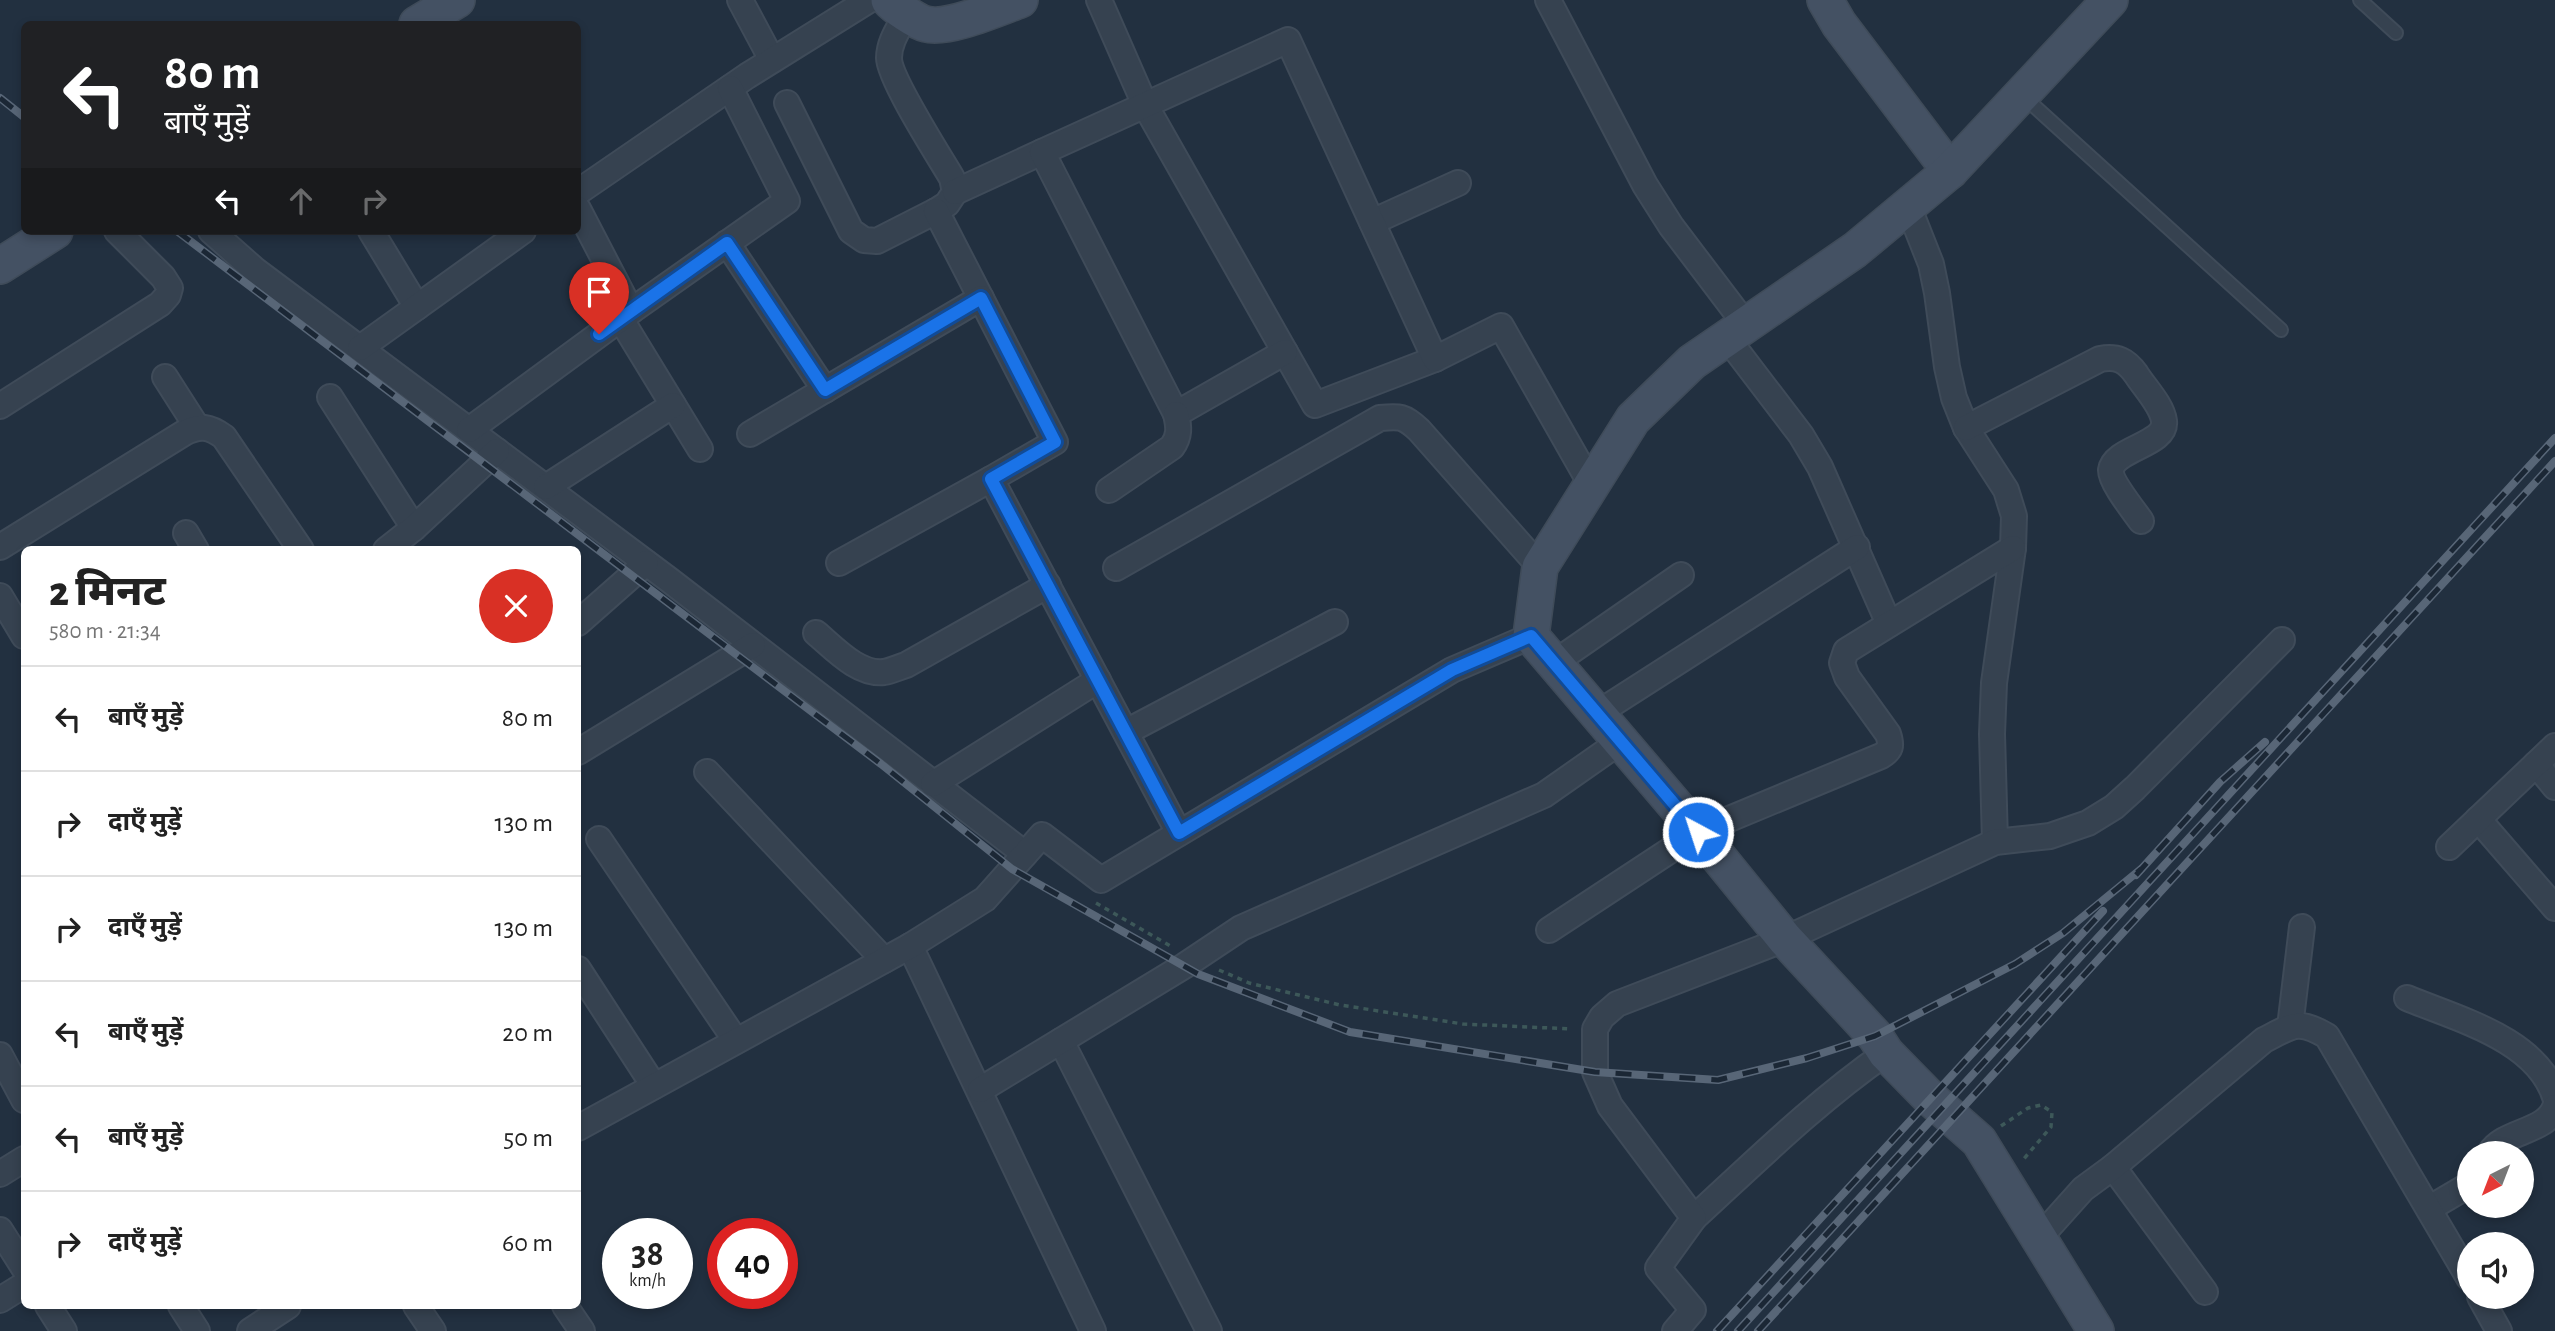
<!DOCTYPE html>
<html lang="hi">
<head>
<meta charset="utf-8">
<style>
  :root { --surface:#fff; --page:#f2f2f2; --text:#222; --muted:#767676; --line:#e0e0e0 }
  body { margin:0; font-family:"Alegreya Sans","Noto Sans Devanagari",sans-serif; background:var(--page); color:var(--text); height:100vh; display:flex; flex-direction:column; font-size:26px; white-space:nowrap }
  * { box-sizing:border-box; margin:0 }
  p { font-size:23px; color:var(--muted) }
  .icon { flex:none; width:38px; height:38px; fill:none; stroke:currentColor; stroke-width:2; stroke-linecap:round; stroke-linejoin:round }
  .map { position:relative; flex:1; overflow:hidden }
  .sheet { position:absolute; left:21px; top:546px; width:560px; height:763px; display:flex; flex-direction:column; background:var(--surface); border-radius:10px; box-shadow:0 4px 10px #0003 }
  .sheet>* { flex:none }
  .banner { position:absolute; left:21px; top:21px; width:560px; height:214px; border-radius:10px; box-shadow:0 4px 10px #0003; background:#202124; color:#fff; overflow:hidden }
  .needle { width:46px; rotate:222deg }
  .tools { position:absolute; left:2457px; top:1141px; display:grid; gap:14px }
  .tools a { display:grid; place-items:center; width:77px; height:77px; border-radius:50%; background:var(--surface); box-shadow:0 4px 10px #0003; font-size:35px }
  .speed { position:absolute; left:602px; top:1218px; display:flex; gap:14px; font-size:35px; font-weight:700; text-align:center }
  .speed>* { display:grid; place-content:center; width:91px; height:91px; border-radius:50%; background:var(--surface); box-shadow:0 4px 10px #0003; line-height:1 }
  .speed small { font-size:18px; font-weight:400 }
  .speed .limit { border:10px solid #d22; background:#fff; color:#111 }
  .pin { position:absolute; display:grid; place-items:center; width:60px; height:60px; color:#fff; margin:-72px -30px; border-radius:50% 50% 50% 0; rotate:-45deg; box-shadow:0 0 7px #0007 }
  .pin .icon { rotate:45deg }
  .me { position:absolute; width:77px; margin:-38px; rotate:320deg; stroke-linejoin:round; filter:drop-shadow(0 0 5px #0008) }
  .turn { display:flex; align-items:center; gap:24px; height:147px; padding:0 28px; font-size:32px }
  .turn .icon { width:91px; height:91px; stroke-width:2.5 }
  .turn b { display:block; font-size:49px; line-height:60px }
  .lanes { display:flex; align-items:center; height:66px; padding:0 28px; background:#0003; justify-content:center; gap:35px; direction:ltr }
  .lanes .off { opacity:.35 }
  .round { display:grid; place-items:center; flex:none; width:74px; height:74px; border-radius:37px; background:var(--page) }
  .summary { display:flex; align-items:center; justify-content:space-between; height:119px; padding:0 28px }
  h1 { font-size:42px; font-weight:800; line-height:52px }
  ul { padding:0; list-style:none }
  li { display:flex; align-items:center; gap:21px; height:105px; padding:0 28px; border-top:2px solid var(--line) }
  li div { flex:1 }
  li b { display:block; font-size:26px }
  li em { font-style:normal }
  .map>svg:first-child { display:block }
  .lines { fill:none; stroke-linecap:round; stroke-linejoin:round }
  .lane-casing { stroke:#3f4b59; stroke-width:16 }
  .street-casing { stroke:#3f4b59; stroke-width:28 }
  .secondary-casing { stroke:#3f4b59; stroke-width:38 }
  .path { stroke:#3d5859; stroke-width:3.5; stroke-dasharray:5 5; stroke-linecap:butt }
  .lane { stroke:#364250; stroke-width:12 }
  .street { stroke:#364250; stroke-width:24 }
  .secondary { stroke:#445163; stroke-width:35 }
  .rail-casing { stroke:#586677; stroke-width:8 }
  .rail { stroke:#1b2735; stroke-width:5; stroke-dasharray:16; stroke-linecap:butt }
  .route-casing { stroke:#114b97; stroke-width:18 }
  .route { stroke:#1a73e8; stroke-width:12 }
</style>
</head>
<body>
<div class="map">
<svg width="2555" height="1331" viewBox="0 0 2555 1331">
  <rect width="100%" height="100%" fill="#223040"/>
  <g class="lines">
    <g class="lane-casing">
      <g id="lane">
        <path d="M 2360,0 L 2396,33"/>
        <path d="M 2022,95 L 2281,330"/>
      </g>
    </g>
    <g class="street-casing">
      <g id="street">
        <path d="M 740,0 L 772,60"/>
        <path d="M 1099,0 L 1145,105 L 1315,405 L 1435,359"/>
        <path d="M 1548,0 L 1645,185 L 1671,226 L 1746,325"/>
        <path d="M 787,103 L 851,231 L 864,240 L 877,241 L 936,211 L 947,204 L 955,192 L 952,178 C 939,156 889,78 889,58 C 889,41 900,27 907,13"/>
        <path d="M 578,192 L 747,76 L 869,0"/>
        <path d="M 955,192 L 1042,152"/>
        <path d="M 1908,206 L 1931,264 L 1937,293 L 1947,367 L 1954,398 L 1966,428 L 2006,490 L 2014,516 L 2013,548 L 1994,683 L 1992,734 L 1995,842"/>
        <path d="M 578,209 L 631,311"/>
        <path d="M 936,211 L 1055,442 L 991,479 L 1179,833"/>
        <path d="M 1372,222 L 1458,183"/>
        <path d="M 211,231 L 255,270 L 668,579 L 1025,854"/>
        <path d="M 371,231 L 417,307"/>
        <path d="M 727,243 L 825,390"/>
        <path d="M 620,318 L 700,449"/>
        <path d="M 1727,338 L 1801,435 L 1820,467 L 1889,624"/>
        <path d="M 360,348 L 523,231"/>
        <path d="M 1285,352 L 1176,414 L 1042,152 L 1288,40 L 1435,359 L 1501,326 L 1592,486"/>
        <path d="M 165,377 L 197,427"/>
        <path d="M 330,397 L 414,528"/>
        <path d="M 0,406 L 160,304 L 168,295 L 170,288 L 163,277 L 117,231"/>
        <path d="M 1966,428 L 2100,359 C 2117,356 2126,360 2136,374 C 2144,387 2162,405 2164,421 C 2167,445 2114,448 2111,470 C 2110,481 2134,511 2141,521"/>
        <path d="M 469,430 L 631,311 L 787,201 L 730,88"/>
        <path d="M 750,434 L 981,298"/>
        <path d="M 546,487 L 673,405"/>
        <path d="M 1109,490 L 1172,447 C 1180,436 1179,427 1176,414"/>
        <path d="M 186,533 L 196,550"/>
        <path d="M 0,547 L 184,433 C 200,425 209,426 224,437 L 301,550"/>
        <path d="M 386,550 L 414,528 L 497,451"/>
        <path d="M 839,563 L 991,479"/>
        <path d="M 1116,568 L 1380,418 C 1400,416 1404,416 1419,430 L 1540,567"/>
        <path d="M 0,596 L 24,636"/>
        <path d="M 578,623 L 646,563"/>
        <path d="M 816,633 C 834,648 858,675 884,672 C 891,671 899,667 906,665 L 1048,585"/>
        <path d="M 1554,663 L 1681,575"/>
        <path d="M 1598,713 L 1857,547"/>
        <path d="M 1126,732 L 1335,622"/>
        <path d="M 578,752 L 753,645"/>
        <path d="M 2536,764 L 2555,787"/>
        <path d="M 707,772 L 884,960"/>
        <path d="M 933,784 L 1098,680"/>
        <path d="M 2478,819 L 2555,908"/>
        <path d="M 599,839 L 736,1041"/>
        <path d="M 2449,847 L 2555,746"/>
        <path d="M 1549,930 L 1698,832 L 1881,756 C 1891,750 1892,746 1888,734 L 1847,677 L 1842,663 L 1846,651 L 2013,548"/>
        <path d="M 910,946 L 1093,1331"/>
        <path d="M 578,969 L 654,1086"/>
        <path d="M 2407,998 C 2457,1019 2537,1039 2555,1097"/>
        <path d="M 2290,1027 L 2302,927"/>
        <path d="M 1061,1041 L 1209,1331"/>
        <path d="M 0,1055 L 24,1100"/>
        <path d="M 980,1090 L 1184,966 L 1241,928 L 1544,795 L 1621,741"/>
        <path d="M 578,1128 L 910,946 L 985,899 L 1042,835 L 1101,880 L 1452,670 L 1531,636"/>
        <path d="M 2490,1153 C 2504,1130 2546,1133 2555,1107"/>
        <path d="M 2113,1167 L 2205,1292"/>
        <path d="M 0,1174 L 24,1159"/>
        <path d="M 2430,1208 L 2469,1185"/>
        <path d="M 1694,1218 C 1756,1161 1817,1101 1886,1053"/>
        <path d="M 0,1230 L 24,1268"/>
        <path d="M 2040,1237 L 2083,1189 L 2113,1167 L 2264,1040 C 2293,1025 2298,1019 2327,1036 L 2469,1278"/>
        <path d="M 2480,1297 L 2499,1331"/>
        <path d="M 0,1300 L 24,1285"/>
        <path d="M 48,1306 L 64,1331"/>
        <path d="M 181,1306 L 197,1331"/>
        <path d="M 416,1306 L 433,1331"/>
        <path d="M 565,1306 L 582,1331"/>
        <path d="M 250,1331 L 288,1306"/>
        <path d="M 1675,1331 L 1693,1310 L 1658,1268 L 1694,1218 L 1610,1106 L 1595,1072 L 1595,1029 L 1602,1017 L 1617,1004 L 1785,939 L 1995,842 L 2050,836 L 2088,823 L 2114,807 L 2135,788 L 2282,640"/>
      </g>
    </g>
    <g class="secondary-casing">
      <g id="secondary">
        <path d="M 889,0 C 895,7 917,22 926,24 C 948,30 998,8 1020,0"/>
        <path d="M 1825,0 L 1839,24 L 1950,171"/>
        <path d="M 417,24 L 457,0"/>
        <path d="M 0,266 L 55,231"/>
        <path d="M 2096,1331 L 1979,1141 L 1930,1098 L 1886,1053 L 1875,1036 L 1785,939 L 1698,832 L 1531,636 L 1540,567 L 1633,419 L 1692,362 L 1855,250 L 1950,171 L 2110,0"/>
      </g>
    </g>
    <g class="path">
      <path d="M 1096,903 L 1172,947"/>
      <path d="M 1219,970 L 1249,983 L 1340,1005 L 1463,1024 L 1572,1029"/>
      <path d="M 2001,1126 L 2028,1108 L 2041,1105 L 2052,1112 L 2051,1127 L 2022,1161"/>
    </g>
    <use href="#lane" class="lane"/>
    <use href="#street" class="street"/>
    <use href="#secondary" class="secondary"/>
    <g class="rail-casing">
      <g id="rail">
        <path d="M 0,98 L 24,117"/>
        <path d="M 177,231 L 881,764 L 1012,869 L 1198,974 L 1350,1032 L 1595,1072 L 1718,1080 L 1807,1058 L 1875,1036 L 2015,964 L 2063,933 L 2141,869"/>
        <path d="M 2136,875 L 2220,782 L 2265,742"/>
        <path d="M 1717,1331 L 2103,911"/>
        <path d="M 1738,1331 L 2555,438"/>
        <path d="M 1758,1331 L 2555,461"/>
      </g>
    </g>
    <use href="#rail" class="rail"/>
  </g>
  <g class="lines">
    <g class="route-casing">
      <path id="route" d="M 599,334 L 727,243 L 825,390 L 981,298 L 1055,442 L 991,479 L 1179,833 L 1452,670 L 1531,636 L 1698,832"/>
    </g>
    <use href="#route" class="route"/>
  </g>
</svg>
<div class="tools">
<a><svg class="needle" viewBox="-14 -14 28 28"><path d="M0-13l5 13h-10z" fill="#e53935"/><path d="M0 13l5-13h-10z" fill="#767676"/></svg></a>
<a><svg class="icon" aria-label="sound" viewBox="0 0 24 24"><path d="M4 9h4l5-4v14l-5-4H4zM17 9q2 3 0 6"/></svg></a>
</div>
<div class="speed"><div>38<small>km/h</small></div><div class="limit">40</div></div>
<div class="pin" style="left:599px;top:334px;background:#d93025"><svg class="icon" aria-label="arrive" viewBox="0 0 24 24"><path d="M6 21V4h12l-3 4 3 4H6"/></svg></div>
<svg class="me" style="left:1698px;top:832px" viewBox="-20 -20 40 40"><circle r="17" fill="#1a73e8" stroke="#fff" stroke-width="3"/><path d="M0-11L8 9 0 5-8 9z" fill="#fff"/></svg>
<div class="banner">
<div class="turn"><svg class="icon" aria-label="left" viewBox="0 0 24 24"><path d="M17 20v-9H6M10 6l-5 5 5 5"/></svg><div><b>80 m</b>बाएँ मुड़ें</div></div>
<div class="lanes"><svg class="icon" aria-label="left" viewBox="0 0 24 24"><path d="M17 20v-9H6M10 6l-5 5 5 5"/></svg><svg class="icon off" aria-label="ahead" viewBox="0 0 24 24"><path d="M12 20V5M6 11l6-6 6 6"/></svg><svg class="icon off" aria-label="right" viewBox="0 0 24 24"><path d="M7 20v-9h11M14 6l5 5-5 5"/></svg></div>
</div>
<section class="sheet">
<div class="summary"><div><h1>2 मिनट</h1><p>580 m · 21:34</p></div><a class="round" style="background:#d93025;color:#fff"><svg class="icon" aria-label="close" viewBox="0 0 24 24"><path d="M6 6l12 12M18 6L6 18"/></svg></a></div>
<ul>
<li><svg class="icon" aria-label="left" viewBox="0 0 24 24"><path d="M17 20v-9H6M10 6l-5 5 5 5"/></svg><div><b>बाएँ मुड़ें</b></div><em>80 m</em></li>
<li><svg class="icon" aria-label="right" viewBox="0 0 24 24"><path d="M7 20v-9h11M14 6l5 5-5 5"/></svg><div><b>दाएँ मुड़ें</b></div><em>130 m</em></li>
<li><svg class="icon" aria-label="right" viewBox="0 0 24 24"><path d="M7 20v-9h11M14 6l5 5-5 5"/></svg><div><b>दाएँ मुड़ें</b></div><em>130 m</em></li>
<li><svg class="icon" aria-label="left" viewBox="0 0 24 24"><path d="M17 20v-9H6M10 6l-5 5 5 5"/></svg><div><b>बाएँ मुड़ें</b></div><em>20 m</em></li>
<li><svg class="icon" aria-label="left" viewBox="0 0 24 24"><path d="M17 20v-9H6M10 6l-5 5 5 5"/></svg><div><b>बाएँ मुड़ें</b></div><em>50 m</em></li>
<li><svg class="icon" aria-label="right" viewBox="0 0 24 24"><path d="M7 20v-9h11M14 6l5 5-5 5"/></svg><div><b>दाएँ मुड़ें</b></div><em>60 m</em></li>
</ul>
</section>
</div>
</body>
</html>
